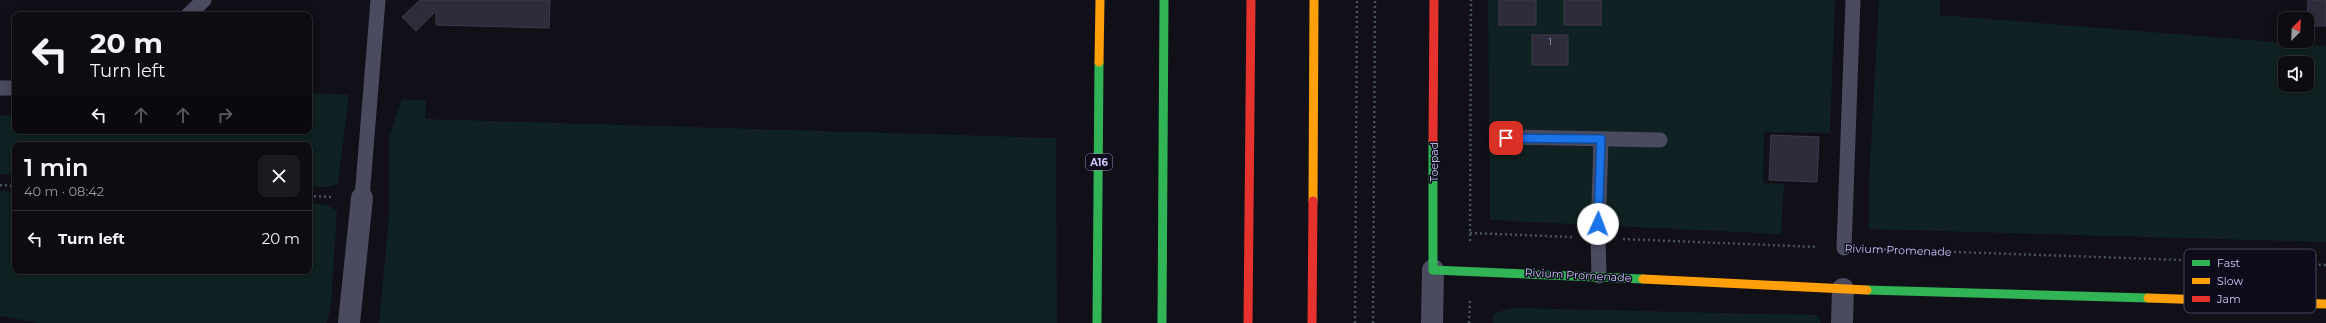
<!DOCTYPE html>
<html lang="en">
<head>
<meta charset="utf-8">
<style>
  :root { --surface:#0d0c12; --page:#1b1a20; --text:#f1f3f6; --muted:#9a9b9f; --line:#2d2c32 }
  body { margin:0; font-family:Montserrat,sans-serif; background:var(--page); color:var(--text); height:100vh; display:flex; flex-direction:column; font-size:15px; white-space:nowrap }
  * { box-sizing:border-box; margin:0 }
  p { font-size:13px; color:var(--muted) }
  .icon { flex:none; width:22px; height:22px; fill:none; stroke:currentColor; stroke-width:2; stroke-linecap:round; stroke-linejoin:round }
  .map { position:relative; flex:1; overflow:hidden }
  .details { position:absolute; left:12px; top:142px; width:300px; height:132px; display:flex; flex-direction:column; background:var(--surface); border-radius:8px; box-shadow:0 2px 10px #0003,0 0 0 1px var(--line) }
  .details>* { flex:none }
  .hud { position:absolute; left:12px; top:12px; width:300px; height:122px; border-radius:8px; box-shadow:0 2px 10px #0003,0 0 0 1px var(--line); background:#0d0c12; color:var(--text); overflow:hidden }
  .needle { width:26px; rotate:24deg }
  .tools { position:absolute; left:2278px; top:12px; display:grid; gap:8px }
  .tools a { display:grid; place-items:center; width:36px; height:36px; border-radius:8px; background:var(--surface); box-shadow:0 2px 10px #0003,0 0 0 1px var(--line); font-size:20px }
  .pin { position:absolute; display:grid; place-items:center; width:34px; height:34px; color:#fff; margin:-17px; border-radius:8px; box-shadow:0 2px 6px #0006 }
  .me { position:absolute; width:44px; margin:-22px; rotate:2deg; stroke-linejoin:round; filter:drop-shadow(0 0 3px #0008) }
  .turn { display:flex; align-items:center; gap:14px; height:84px; padding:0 12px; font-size:18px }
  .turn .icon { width:52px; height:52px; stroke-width:2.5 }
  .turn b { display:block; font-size:28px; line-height:34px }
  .lanes { display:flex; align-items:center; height:38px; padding:0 12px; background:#0003; justify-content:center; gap:20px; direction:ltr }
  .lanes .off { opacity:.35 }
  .round { display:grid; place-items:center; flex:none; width:42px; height:42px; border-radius:8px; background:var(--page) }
  .head { display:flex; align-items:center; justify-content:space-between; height:68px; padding:0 12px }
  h1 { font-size:24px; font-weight:600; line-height:30px }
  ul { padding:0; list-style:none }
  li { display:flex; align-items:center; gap:12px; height:56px; padding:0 12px; border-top:1px solid var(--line) }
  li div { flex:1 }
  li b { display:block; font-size:15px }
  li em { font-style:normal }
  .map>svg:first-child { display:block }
  .green { fill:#0f2122; fill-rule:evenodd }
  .building { fill:#2e2b3b; stroke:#3c3a4c }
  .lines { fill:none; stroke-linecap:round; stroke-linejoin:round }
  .path { stroke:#47545f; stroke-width:2.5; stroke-dasharray:2 3; stroke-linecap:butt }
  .lane { stroke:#4b4b60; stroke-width:15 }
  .street { stroke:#4b4b60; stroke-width:22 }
  .fast { stroke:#30b455; stroke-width:9 }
  .slow { stroke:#ff9f0a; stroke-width:9 }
  .jam { stroke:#e5322d; stroke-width:9 }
  .route-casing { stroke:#114b97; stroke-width:10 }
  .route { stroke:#1a73e8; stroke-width:7 }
  .labels { text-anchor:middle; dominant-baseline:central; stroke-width:3; stroke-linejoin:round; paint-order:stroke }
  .number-label { font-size:9px; fill:#a4a1cc }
  .shield { fill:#0e0c1b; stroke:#9390b9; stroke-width:1 }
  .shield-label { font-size:10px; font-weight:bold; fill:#ccc8fd }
  .street-label { font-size:11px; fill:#ccc8fd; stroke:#0e0c1b }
  .key { fill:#0e0c1b; stroke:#47445f; stroke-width:1 }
  .key-label { font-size:11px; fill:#ccc8fd }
</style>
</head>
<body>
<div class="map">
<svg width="2326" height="323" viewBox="0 0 2326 323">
  <rect width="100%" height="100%" fill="#111018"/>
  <g class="green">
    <path d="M 1488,0 L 1835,0 L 1830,133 L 1764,132 L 1763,183 L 1784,184 L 1781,234 L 1490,220 Z"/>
    <path d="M 1879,0 L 1940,0 L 1940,15 L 2326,46 L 2326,242 L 1869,229 L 1869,180 ZM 2285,63 L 2307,63 L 2307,85 L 2285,85 Z"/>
    <path d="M 309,93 L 349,95 L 338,184 L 326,187 L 309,187 L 309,145 L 15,145 L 15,175 L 0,174 L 0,115 L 15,116 L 15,131 L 309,131 Z"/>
    <path d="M 402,99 L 426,100 L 425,119 L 1056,138 L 1057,323 L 379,323 L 389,218 L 389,137 Z"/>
    <path d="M 0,191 L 15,192 L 15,271 L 309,271 L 309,203 L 327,205 L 337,211 L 331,305 L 327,323 L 40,323 L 0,316 Z"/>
    <path d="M 1511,308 L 1817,315 L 1821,323 L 1493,323 L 1493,314 Z"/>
  </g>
  <g class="building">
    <path d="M 420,0 L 550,0 L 549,28 L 436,25 L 436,11 L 416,31 L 402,17 Z"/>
    <rect x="1499" y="0" width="37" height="25"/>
    <rect x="1564" y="0" width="37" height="25"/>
    <path d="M 2308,0 L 2326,0 L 2326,26 L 2307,26 Z"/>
    <rect x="1532" y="35" width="36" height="30"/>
    <path d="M 1771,135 L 1819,137 L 1817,182 L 1769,180 Z"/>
  </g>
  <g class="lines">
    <g class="path">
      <path d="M 0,185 L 15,186"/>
      <path d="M 309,196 L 332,197"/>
      <path d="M 1470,233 L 1572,237"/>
      <path d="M 1623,239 L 1818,247"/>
      <path d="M 1470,241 L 1471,0"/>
      <path d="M 1869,249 L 2326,265"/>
      <path d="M 2199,272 L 2200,260"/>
      <path d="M 1355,323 L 1357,0"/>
      <path d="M 1373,323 L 1375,0"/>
      <path d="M 1469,323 L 1470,298"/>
    </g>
    <g class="lane">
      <path d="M 188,15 L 204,0"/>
      <path d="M 0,88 L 15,88"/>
      <path d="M 1506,137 L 1660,140"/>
      <path d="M 362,198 L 378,0"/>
      <path d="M 1844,248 L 1853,0"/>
      <path d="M 1599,276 L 1598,238 L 1601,139"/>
    </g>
    <g class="street">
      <path d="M 349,323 L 362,198"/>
      <path d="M 1432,323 L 1433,270"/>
      <path d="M 1842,323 L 1843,289"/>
    </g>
    <g class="fast">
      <path d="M 1433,141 L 1433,270 L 1643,279"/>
      <path d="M 1867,290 L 2148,298"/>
      <path d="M 1097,323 L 1099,62"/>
      <path d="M 1162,323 L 1164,0"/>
    </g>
    <g class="slow">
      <path d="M 1099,62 L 1100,0"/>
      <path d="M 1313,201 L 1314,0"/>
      <path d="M 1643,279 L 1867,290"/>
      <path d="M 2148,298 L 2326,304"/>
    </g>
    <g class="jam">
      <path d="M 1433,141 L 1434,0"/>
      <path d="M 1248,323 L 1251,0"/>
      <path d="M 1312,323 L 1313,201"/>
    </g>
  </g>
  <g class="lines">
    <g class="route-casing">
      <path id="route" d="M 1506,138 L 1601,139 L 1598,224"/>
    </g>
    <use href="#route" class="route"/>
  </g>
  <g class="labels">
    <g class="number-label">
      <text x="1550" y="41">1</text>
    </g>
    <rect class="shield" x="1086" y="154" width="26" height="16" rx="3"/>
    <g class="shield-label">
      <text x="1099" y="162">A16</text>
    </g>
    <g class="street-label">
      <text transform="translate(1434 162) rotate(-90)">Toepad</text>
      <text transform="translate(1898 250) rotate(2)">Rivium Promenade</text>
      <text transform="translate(1578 275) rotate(3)">Rivium Promenade</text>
    </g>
  </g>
  <rect x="2184" y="249" width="132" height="64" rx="6" class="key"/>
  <rect x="2192" y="260" width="18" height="6" fill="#30b455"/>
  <rect x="2192" y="278" width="18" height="6" fill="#ff9f0a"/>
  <rect x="2192" y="296" width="18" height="6" fill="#e5322d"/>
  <g class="key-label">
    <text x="2217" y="267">Fast</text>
    <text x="2217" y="285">Slow</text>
    <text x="2217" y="303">Jam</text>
  </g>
</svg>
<div class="tools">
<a><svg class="needle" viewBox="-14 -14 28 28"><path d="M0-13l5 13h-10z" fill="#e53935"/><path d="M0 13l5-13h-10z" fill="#9a9b9f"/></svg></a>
<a><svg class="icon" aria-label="sound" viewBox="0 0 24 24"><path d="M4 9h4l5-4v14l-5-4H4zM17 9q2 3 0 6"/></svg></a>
</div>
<div class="pin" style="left:1506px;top:138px;background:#d93025"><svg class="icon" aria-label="arrive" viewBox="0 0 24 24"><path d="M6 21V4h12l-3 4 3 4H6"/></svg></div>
<svg class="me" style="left:1598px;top:224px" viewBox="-20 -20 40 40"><circle r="19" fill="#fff"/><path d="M0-13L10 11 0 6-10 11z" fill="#1a73e8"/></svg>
<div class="hud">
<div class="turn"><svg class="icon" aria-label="left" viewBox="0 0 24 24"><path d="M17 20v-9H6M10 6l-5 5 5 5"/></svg><div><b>20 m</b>Turn left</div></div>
<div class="lanes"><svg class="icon" aria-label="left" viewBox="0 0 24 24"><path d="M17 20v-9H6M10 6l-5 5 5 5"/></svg><svg class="icon off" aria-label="ahead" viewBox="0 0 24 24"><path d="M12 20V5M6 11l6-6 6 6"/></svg><svg class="icon off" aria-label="ahead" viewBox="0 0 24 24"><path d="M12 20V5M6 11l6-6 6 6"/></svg><svg class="icon off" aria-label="right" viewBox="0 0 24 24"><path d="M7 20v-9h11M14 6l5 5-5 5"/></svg></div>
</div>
<section class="details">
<div class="head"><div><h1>1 min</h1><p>40 m · 08:42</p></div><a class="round"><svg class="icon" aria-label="close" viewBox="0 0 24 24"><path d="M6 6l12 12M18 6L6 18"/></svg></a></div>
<ul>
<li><svg class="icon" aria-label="left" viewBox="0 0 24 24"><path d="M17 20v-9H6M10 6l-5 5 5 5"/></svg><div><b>Turn left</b></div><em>20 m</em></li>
</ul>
</section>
</div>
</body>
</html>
